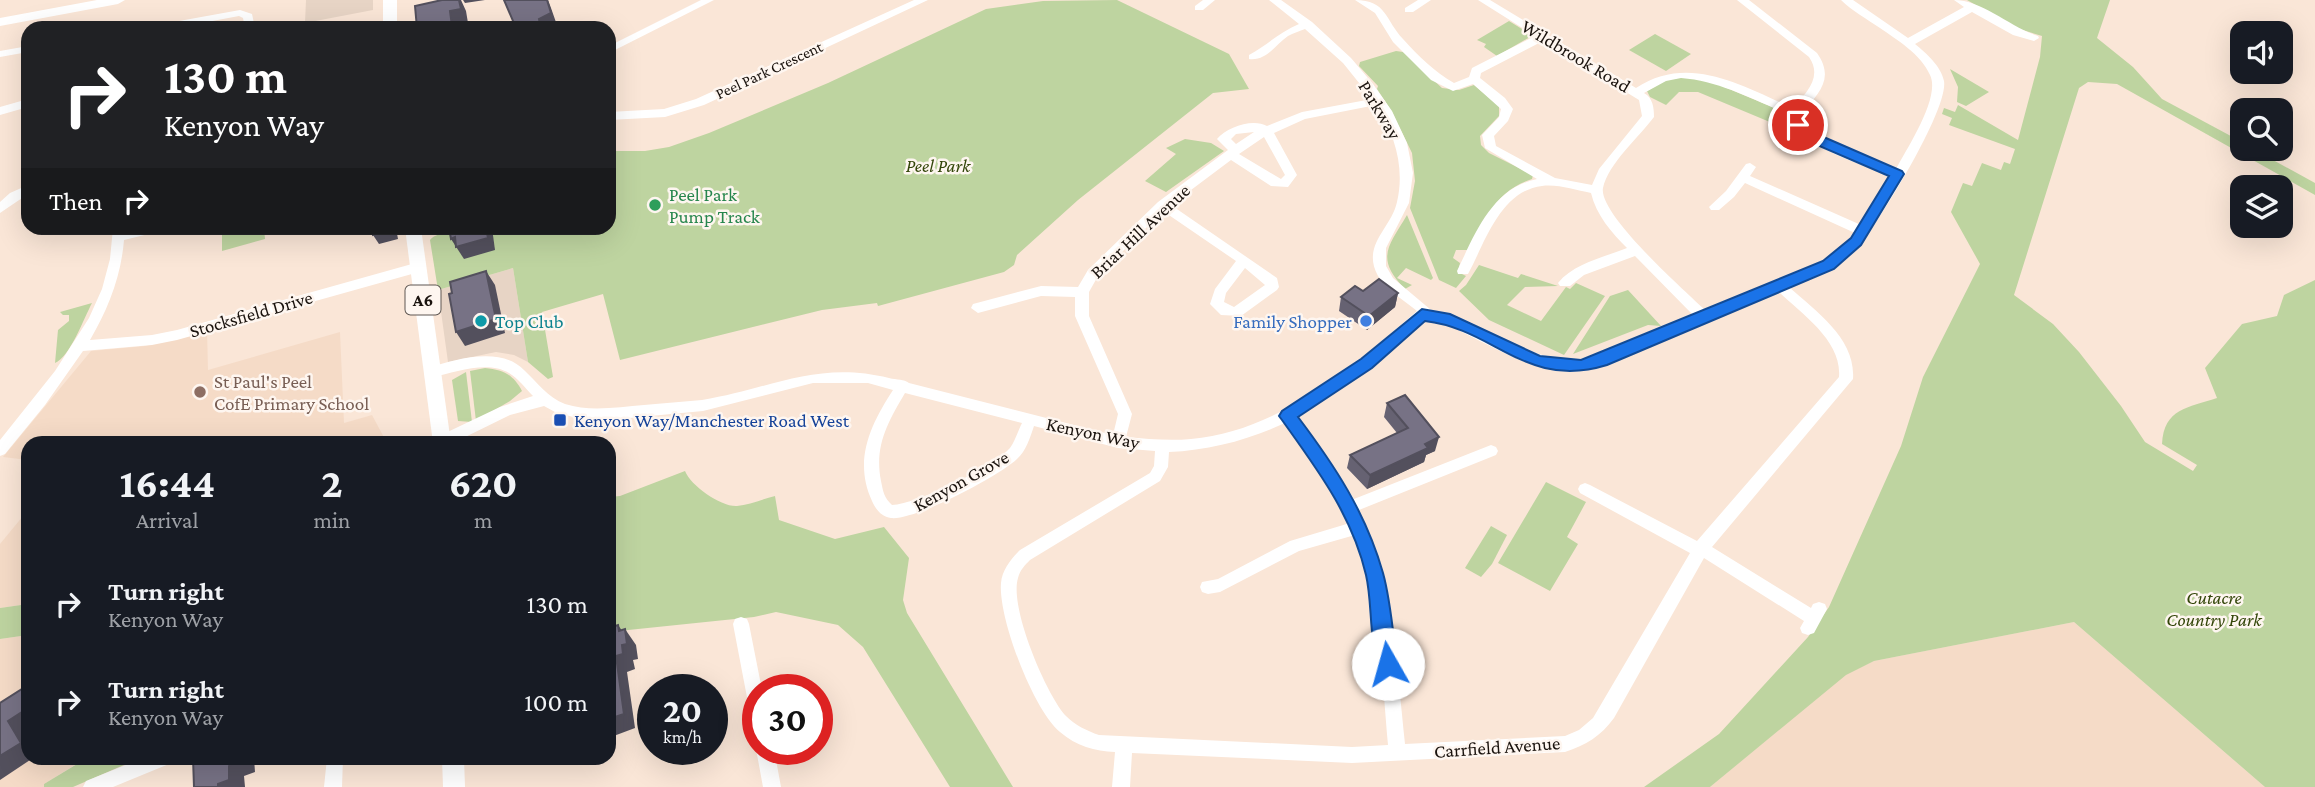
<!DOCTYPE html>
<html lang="en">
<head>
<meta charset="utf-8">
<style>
  :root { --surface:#171b24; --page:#20242c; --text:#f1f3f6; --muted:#9ea1a6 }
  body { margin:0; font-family:"Crimson Pro",serif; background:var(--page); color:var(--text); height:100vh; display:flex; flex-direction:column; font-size:26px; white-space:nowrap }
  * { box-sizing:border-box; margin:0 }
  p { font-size:23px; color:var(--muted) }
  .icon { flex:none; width:38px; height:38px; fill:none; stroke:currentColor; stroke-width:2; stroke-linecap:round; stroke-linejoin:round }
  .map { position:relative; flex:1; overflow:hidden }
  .side { position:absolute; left:21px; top:436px; width:595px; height:329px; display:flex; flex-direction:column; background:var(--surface); border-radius:21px; box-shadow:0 7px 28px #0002 }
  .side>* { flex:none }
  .banner { position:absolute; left:21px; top:21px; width:595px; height:214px; border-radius:21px; box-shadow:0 7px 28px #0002; background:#202124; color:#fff; overflow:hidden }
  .controls { position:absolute; left:2230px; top:21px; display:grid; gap:14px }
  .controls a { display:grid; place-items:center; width:63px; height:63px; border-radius:14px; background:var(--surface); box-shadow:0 7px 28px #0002; font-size:35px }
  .speed { position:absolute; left:637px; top:674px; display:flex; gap:14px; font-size:35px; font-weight:700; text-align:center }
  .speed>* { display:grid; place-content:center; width:91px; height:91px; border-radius:50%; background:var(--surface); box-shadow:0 7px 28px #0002; line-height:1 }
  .speed small { font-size:18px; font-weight:400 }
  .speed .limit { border:10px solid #d22; background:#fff; color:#111 }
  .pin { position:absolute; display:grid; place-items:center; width:60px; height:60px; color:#fff; margin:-30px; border:4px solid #fff; border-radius:50%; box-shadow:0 2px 7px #0007 }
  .me { position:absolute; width:77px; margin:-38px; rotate:353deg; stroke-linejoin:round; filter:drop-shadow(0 0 5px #0008) }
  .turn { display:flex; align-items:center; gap:24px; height:147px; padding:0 28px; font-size:32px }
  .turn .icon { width:91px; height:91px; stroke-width:2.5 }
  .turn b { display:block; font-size:49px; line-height:60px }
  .then { display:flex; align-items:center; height:66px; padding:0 28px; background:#0003; gap:14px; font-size:26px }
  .eta { display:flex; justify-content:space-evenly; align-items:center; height:119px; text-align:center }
  .eta b { font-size:42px; font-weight:700; line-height:49px }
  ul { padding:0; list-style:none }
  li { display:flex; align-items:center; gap:21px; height:98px; padding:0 28px }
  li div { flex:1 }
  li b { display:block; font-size:26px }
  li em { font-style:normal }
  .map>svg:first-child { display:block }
  .commercial { fill:#e7d4c5 }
  .built { fill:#f5dbc7 }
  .green { fill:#bed4a0 }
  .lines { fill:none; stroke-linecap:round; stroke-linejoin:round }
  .minor { fill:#fff; fill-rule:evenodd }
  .major { fill:#fff; fill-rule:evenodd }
  .wall { fill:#666272 }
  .shaded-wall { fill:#53505d }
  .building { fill:#777285; stroke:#53505d; stroke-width:2 }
  .route { fill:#1a73e8; stroke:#114b97; stroke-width:2 }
  .leisure-dot { fill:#2e9e5b; stroke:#fef6f0; stroke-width:2.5 }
  .culture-dot { fill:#0f9aa8; stroke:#fef6f0; stroke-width:2.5 }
  .shop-dot { fill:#3f7fe0; stroke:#fef6f0; stroke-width:2.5 }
  .education-dot { fill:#8d6e63; stroke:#fef6f0; stroke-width:2.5 }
  .transit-dot { fill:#1a4fb4; stroke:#fef6f0; stroke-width:2.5 }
  .labels { text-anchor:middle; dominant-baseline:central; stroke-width:5; stroke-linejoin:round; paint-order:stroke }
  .far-street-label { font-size:16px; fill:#1a130e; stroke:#fef6f0 }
  .shield { fill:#fef6f0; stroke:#5e5752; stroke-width:2 }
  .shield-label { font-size:18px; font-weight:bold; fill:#1a130e }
  .street-label { font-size:19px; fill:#1a130e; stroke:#fef6f0 }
  .park-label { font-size:19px; font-style:italic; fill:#334609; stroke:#fef6f0 }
  .leisure-label { font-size:19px; fill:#27864d; stroke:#fef6f0; text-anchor:start }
  .culture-label { font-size:19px; fill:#0d838f; stroke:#fef6f0; text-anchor:start }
  .shop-label { font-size:19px; fill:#366cbe; stroke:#fef6f0; text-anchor:end }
  .education-label { font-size:19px; fill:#785e54; stroke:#fef6f0; text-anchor:start }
  .transit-label { font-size:19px; fill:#164399; stroke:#fef6f0; text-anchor:start }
</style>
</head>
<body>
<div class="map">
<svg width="2315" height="787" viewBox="0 0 2315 787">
  <rect width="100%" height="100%" fill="#fae6d7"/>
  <g class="commercial">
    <path d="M 306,0 L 373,0 L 373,10 L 305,23 Z"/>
    <path d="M 513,268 L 528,362 L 514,355 L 496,352 L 448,362 L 438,290 Z"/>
  </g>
  <g class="built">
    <path d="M 207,330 L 208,370 L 340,332 L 344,423 L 372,415 L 387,443 L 28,443 L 28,460 L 3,457 L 91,351 L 145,346 Z"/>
    <path d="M 28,510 L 28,604 L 0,608 L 0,544 Z"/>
    <path d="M 2074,622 L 2265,787 L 1710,787 L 1846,674 L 1874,661 Z"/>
    <path d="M 28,635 L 28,758 L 86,758 L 44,784 L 44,787 L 0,787 L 0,639 Z"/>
  </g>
  <g class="green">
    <path d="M 1117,0 L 1229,54 L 1249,89 L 1213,93 L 1078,200 L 1017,255 L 1014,265 L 1004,272 L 878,306 L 877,303 L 822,310 L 620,360 L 603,294 L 542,312 L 553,377 L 548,379 L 528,362 L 513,268 L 438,290 L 430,240 C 445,220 579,228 609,228 L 609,151 L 645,151 L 669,147 L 709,133 L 828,83 L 986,9 L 1043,1 Z"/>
    <path d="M 1967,0 L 2110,0 L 2097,38 L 2133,67 L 2162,99 L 2242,142 L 2242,149 L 2253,149 L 2315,183 L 2315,195 L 2117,84 L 2088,82 L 2079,88 L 2014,295 L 2053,324 L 2079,352 L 2121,406 L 2145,442 L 2193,471 L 2197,465 L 2162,444 C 2164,408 2188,408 2217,398 L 2205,368 L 2242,324 L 2277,316 L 2284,295 L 2315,280 L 2315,787 L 2265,787 L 2074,622 L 1874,661 L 1846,675 L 1710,787 L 1644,787 L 1719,734 L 1808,637 L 1829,607 L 1901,446 L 1923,377 L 1980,264 L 1951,212 L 1963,183 L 1972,186 L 1982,163 L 2001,170 L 2004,162 L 2010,164 L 2015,149 L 1949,125 L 1952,118 L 1942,114 L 1944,108 L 1955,112 L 1958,105 L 2018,140 L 2040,57 L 2042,36 L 2016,28 Z"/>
    <path d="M 1509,21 L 1530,34 L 1530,37 L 1497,56 L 1484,47 L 1486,44 L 1477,40 Z"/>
    <path d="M 1655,34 L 1691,54 L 1666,71 L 1629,50 Z"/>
    <path d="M 1396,51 L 1403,52 L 1442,88 L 1459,90 L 1474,85 L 1499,106 L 1499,116 L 1480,136 L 1481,145 L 1489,153 L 1533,175 L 1532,179 C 1495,191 1487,218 1469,250 L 1456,250 L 1453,258 L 1460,263 L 1458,272 L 1466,276 L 1456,288 L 1439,280 L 1410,208 L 1415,181 L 1412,153 L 1392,112 L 1377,89 L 1378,86 L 1359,66 L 1360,62 Z"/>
    <path d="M 1950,69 L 1989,92 L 1966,106 L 1957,102 L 1958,87 Z"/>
    <path d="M 1683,77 L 1710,81 L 1784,112 L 1789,126 L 1796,133 L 1698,92 L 1679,92 L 1666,105 L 1650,97 L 1647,91 L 1666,80 Z"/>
    <path d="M 1185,139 L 1211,143 L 1224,151 L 1166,192 L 1145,181 L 1176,154 L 1166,148 Z"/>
    <path d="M 1407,215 L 1433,278 L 1431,280 L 1406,268 L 1397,278 L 1412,285 L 1405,289 C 1375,258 1388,247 1407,215 Z"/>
    <path d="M 222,228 L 264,228 L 265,239 L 222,251 Z"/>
    <path d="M 1479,265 L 1518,278 L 1521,274 L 1558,286 L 1525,287 L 1507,305 L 1541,321 L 1566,287 L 1570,289 L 1576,283 L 1605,296 L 1564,355 L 1489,320 L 1459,291 L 1466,285 Z"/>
    <path d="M 1628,290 L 1661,326 L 1648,325 L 1573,354 L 1610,296 Z"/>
    <path d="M 92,303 C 84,318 70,357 55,363 L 58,330 L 69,321 L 69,315 L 63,315 L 60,312 Z"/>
    <path d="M 485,368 C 503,370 513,374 522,391 L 510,401 L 476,421 L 470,371 Z"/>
    <path d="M 466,372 L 472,422 L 458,421 L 452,380 Z"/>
    <path d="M 685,471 C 691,486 721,507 737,506 C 749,505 763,499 775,496 L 779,520 L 835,539 L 884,527 L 909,558 L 903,600 L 907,613 L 1013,787 L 950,787 L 863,647 L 838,625 L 776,612 L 754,617 L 609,632 L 609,497 L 620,496 Z"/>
    <path d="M 1546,482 L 1586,502 L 1567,537 L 1578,544 L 1550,591 L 1498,563 Z"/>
    <path d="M 1491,526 L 1507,535 L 1492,564 L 1481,577 L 1465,568 Z"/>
    <path d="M 28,604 L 28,635 L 0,639 L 0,608 Z"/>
    <path d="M 87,758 L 140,758 L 73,787 L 44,787 L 44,784 Z"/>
  </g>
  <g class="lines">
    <g class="minor">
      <path d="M 701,0 L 714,0 L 609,53 L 609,46 Z"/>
      <path d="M 914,0 L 928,0 L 704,105 L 665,117 L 609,120 L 609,112 L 664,109 L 696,99 Z"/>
      <path d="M 1203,0 L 1215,0 L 1203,10 L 1195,10 L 1195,6 Z"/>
      <path d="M 1269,0 L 1281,0 L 1312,22 L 1351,58 L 1373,84 L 1392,111 L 1407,143 L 1413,173 L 1409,203 L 1386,248 L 1386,266 L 1393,278 L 1431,310 L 1450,315 L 1517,347 L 1558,360 L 1590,359 L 1694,316 L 1635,256 L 1584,275 L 1570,286 L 1560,286 L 1558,283 C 1574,263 1605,257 1627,248 C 1612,233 1596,215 1591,193 C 1575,190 1558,184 1542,186 C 1500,191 1485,243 1468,274 L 1458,274 L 1457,271 C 1475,234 1492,188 1537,179 L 1485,148 L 1482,135 L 1499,117 L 1501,109 L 1473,84 L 1453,91 L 1431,80 L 1393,42 L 1375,13 L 1355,0 C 1387,0 1385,20 1403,39 C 1418,56 1435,72 1454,83 L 1469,77 L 1472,68 L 1535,36 L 1478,0 L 1490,0 L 1636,88 C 1689,53 1742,86 1793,108 C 1806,93 1823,77 1809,57 L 1737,0 L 1749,0 L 1817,53 C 1835,79 1819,93 1801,114 C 1810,142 1870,158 1896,169 C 1907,148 1941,97 1930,75 C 1921,54 1897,40 1880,28 C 1867,19 1852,11 1841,0 L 1853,0 L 1908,38 L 1964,7 L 1954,0 C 1982,0 2010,27 2038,36 L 2039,38 L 2034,41 L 2013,35 L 1972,12 L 1915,44 C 1926,53 1941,66 1944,81 C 1949,110 1873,233 1851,255 C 1834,271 1811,279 1790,288 C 1817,312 1856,339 1853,379 L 1712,547 L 1811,608 L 1813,604 L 1819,602 L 1825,604 L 1827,609 L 1814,633 L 1808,635 L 1802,633 L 1800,628 L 1804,621 L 1704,558 L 1614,718 C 1601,736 1586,745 1565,752 L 1352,763 L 1132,753 L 1130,787 L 1112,787 L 1115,752 C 1095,751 1076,746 1060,732 C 1033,710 998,617 1001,583 C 1002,570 1011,559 1020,550 L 1150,473 L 1154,466 L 1155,451 L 1118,448 L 1034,426 C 1030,438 1026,451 1017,459 C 999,476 914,521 891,518 C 881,517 875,508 872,501 C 853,460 871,424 893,390 L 868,383 L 813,383 L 703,411 L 608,420 L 584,420 L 555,412 L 544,406 L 510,415 L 453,443 L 436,443 L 437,437 L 500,407 L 533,396 C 526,389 518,378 509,373 C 488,360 455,372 433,377 L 428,376 L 426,372 L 428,368 C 456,359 501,346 524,370 C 537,382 548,398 565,404 C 590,412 618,407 644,405 C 663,403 683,402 702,400 C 770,389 817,360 889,378 C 897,380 904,379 909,383 L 1113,435 L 1118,414 L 1075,316 L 1075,297 L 1041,296 L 978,313 L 971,308 L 973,304 L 1041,286 L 1078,287 L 1088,270 L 1158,202 L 1228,150 L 1217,139 C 1227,127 1253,118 1267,126 L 1302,112 L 1372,99 L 1343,63 L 1305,29 C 1300,31 1293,33 1288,36 C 1275,45 1267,61 1249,59 L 1249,55 C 1267,45 1280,32 1299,24 ZM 1543,41 L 1639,100 L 1642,116 L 1599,169 L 1592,185 L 1555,178 L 1496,146 L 1494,136 L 1508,121 L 1513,109 L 1505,98 L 1480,78 L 1481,73 ZM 1681,78 C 1720,81 1754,100 1790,115 C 1801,148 1862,164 1892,176 L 1861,225 L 1750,176 L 1756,167 L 1750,163 L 1746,164 L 1726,191 L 1709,207 L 1711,210 L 1719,210 L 1734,197 L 1745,183 L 1855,233 C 1823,273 1753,292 1706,311 C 1685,291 1598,214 1603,188 C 1608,164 1639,137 1654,117 C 1654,108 1653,98 1644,93 L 1666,81 ZM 1376,105 C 1395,134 1405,168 1397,202 C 1391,229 1361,245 1378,276 C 1387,291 1404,300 1417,311 C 1352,367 1280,431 1191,439 C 1169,441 1148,439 1126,437 L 1132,414 L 1089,316 L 1089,292 L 1098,276 L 1163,211 L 1236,261 L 1215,289 L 1210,304 L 1221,315 L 1241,316 L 1277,290 L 1279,287 L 1277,278 L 1171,205 L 1231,160 L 1271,186 L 1288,187 L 1297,175 L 1274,133 L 1305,119 ZM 1254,132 L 1236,144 L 1231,139 L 1236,134 ZM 1264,137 L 1285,175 L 1281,179 L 1239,154 ZM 1245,268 L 1265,285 L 1234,307 L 1224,302 L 1226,293 ZM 1779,292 C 1803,315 1842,341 1839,377 L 1697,541 L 1590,485 L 1585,483 L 1580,485 L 1578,489 L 1580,493 L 1690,553 L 1593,718 L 1579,730 L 1565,736 L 1405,744 C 1397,664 1391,584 1359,510 L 1496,455 L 1498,451 L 1496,447 L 1491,445 L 1354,499 L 1327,456 L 1296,417 L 1371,367 L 1425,320 C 1441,320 1453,327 1466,334 C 1505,353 1551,381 1596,368 ZM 905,393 L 1022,423 C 1018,431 1015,441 1010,448 C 993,467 918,504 892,505 C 884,498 883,491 881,481 C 874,446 888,422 905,393 ZM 1285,423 L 1325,476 L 1350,523 L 1290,541 L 1218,579 L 1202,582 L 1200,587 L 1202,592 L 1208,594 L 1220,592 L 1299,551 L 1355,535 C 1379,603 1382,674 1388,745 L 1352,747 L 1099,735 C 1087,731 1075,725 1066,716 C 1046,694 1009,607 1018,578 C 1020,570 1025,565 1030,560 L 1160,481 L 1168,467 L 1169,452 C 1210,450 1248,440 1285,423 Z"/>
      <path d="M 1418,0 L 1431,0 L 1413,12 L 1405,12 L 1405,8 Z"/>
      <path d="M 240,10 L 252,14 L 255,28 L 245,28 L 243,18 L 239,16 L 175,28 L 152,28 L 157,25 Z"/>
      <path d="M 28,46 L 28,52 L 0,57 L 0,51 Z"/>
      <path d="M 28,99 L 28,107 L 0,115 L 0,107 Z"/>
      <path d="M 28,185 L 28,194 L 0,213 L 0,202 L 10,193 Z"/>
      <path d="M 113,228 L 125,228 L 125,231 L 141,228 L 163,228 L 161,231 L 124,240 C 121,277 108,309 90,340 L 152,335 L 177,330 L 419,262 L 425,267 L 419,272 L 177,340 L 152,345 L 83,351 L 45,405 L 5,454 L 0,456 L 0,440 L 55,371 L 89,318 L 102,289 L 110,259 Z"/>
      <path d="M 741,617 L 747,619 L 749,624 L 762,690 L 758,690 L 758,721 L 752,719 L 750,713 L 733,624 L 735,619 Z"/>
      <path d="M 758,746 L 758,749 L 774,749 L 781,787 L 763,787 L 756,749 Z"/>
      <path d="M 143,758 L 172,758 L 169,764 L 113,787 L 83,787 L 86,781 Z"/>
      <path d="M 327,758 L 343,758 L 342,787 L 324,787 Z"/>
    </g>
    <g class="major">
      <path d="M 97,0 L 125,0 L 118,4 L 0,26 L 0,18 Z"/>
      <rect x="383" y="0" width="14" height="28"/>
      <path d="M 405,228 L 421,228 L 451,443 L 433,443 Z"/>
      <path d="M 442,758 L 464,758 L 465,787 L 443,787 Z"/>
    </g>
  </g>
  <g class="wall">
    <path d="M 1398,293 L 1395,307 L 1367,330 L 1339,311 L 1341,297 Z"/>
    <path d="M 1387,403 L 1435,451 L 1426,455 L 1424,462 L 1367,489 L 1347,468 L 1350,455 L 1397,433 L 1384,417 Z"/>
  </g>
  <g class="shaded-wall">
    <path d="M 459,0 L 461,0 L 466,11 L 468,23 L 458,25 L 458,28 L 444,28 L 450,11 Z"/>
    <path d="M 463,0 L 485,0 L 465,3 Z"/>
    <path d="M 547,0 L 548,0 L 551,8 L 558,28 L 520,28 L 539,19 Z"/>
    <path d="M 391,228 L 396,228 L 398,239 L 379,244 L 373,235 Z"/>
    <path d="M 486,228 L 492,228 L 495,250 L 464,259 L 451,239 Z"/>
    <path d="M 486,271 L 495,285 L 505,333 L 465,346 L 456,332 Z"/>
    <path d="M 1398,293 L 1395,307 L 1367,330 L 1369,316 Z"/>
    <path d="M 1439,437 L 1435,451 L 1426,455 L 1424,462 L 1367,489 L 1370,475 L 1425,444 Z"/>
    <path d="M 618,625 L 625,635 L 625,629 L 636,645 L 638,659 L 633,660 L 635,669 L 627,672 L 635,728 L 611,737 L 609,734 L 609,719 L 619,631 Z"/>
    <path d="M 22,689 L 28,693 L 28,701 Z"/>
    <path d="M 28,708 L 28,758 L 33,758 L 0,780 L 0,756 L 8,721 Z"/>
    <path d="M 239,758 L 254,758 L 255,772 L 244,776 L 245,787 L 218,787 L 218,784 L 229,766 Z"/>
  </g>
  <g class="building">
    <path d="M 442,0 L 459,0 L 461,9 L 450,11 L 452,26 L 444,28 L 417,28 L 415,6 Z"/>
    <path d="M 504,0 L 547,0 L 551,13 L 539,19 L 540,24 L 516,28 Z"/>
    <path d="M 372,228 L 391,228 L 391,229 L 373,235 Z"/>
    <path d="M 449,228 L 486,228 L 488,238 L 456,247 L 455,237 L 451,239 Z"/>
    <path d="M 486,271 L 496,319 L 456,332 L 449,294 L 452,293 L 450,282 Z"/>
    <path d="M 1379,279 L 1398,293 L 1369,316 L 1341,297 L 1355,286 L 1363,291 Z"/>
    <path d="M 1405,395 L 1439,437 L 1425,444 L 1428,448 L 1370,475 L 1350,455 L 1408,428 L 1387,403 Z"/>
    <path d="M 618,625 L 619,631 L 625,629 L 627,644 L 622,645 L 623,654 L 616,656 L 624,714 L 609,719 L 609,628 Z"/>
    <path d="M 22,689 L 28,701 L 28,708 L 8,721 L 21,743 L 0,756 L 0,703 Z"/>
    <path d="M 193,758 L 239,758 L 239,761 L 229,766 L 229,780 L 218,784 L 218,787 L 194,787 Z"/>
  </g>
  <path class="route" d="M 1798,121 L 1819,135 L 1902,171 L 1904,174 L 1861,245 L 1834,269 L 1607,365 C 1526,390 1495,329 1425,321 L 1372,368 L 1298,417 C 1335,466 1366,513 1383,573 C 1391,602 1393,634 1397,664 L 1394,670 L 1388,672 L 1381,670 C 1368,642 1373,605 1366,575 C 1352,515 1317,469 1282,420 L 1279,416 L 1282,411 L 1361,359 L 1422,309 L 1450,314 L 1540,356 L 1581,360 L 1823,261 L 1851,238 L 1889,176 L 1810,142 L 1791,125 Z"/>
  <circle class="leisure-dot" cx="655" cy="205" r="7"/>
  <circle class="culture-dot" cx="481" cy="321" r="7"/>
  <circle class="shop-dot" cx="1366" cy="321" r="7"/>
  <circle class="education-dot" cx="200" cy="392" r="7"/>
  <rect class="transit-dot" x="553" y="413" width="14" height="14" rx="3.5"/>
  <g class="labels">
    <g class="far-street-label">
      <text transform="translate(769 70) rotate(-25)">Peel Park Crescent</text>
    </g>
    <rect class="shield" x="405.5" y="285.5" width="35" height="29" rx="5"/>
    <g class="shield-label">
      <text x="423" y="300">A6</text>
    </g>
    <g class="street-label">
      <text transform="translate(1576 56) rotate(31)">Wildbrook Road</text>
      <text transform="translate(1380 110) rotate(59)">Parkway</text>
      <text transform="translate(1140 231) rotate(-43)">Briar Hill Avenue</text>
      <text transform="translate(251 314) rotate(-16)">Stocksfield Drive</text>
      <text transform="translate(1093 433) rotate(12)">Kenyon Way</text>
      <text transform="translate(961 481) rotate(-29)">Kenyon Grove</text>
      <text transform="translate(1497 747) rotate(-4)">Carrfield Avenue</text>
    </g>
    <g class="park-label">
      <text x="938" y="165">Peel Park</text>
      <text x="2214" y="597">Cutacre<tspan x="2214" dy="22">Country Park</tspan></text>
    </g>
    <g class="leisure-label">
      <text x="669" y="194">Peel Park<tspan x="669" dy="22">Pump Track</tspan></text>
    </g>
    <g class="culture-label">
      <text x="495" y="321">Top Club</text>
    </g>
    <g class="shop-label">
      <text x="1352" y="321">Family Shopper</text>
    </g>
    <g class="education-label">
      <text x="214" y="381">St Paul's Peel<tspan x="214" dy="22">CofE Primary School</tspan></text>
    </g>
    <g class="transit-label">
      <text x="574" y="420">Kenyon Way/Manchester Road West</text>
    </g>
  </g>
</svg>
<div class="controls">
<a><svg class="icon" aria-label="sound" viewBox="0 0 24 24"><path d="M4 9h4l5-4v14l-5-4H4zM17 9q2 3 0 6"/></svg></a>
<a><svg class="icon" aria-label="search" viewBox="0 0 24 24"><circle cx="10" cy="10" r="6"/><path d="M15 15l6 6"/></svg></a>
<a><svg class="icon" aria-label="layers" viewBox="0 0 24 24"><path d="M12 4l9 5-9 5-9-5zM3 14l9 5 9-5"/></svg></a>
</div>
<div class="speed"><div>20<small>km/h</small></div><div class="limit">30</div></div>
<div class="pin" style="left:1798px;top:125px;background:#d93025"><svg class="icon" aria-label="arrive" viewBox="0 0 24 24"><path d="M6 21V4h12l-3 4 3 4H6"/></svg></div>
<svg class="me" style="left:1388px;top:664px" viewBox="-20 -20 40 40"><circle r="19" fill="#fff"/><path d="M0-13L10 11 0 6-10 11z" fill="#1a73e8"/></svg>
<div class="banner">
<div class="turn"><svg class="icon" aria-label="right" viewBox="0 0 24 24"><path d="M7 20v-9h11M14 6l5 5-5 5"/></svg><div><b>130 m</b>Kenyon Way</div></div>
<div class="then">Then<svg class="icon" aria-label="right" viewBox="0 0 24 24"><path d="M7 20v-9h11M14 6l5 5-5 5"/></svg></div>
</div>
<section class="side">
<div class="eta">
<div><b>16:44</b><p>Arrival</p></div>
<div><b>2</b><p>min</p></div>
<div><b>620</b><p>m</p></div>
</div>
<ul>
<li><svg class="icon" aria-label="right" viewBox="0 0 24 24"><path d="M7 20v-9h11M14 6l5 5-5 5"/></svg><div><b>Turn right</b><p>Kenyon Way</p></div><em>130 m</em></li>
<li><svg class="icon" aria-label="right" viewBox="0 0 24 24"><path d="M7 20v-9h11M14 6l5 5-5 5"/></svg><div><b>Turn right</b><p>Kenyon Way</p></div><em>100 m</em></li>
</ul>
</section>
</div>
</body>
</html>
